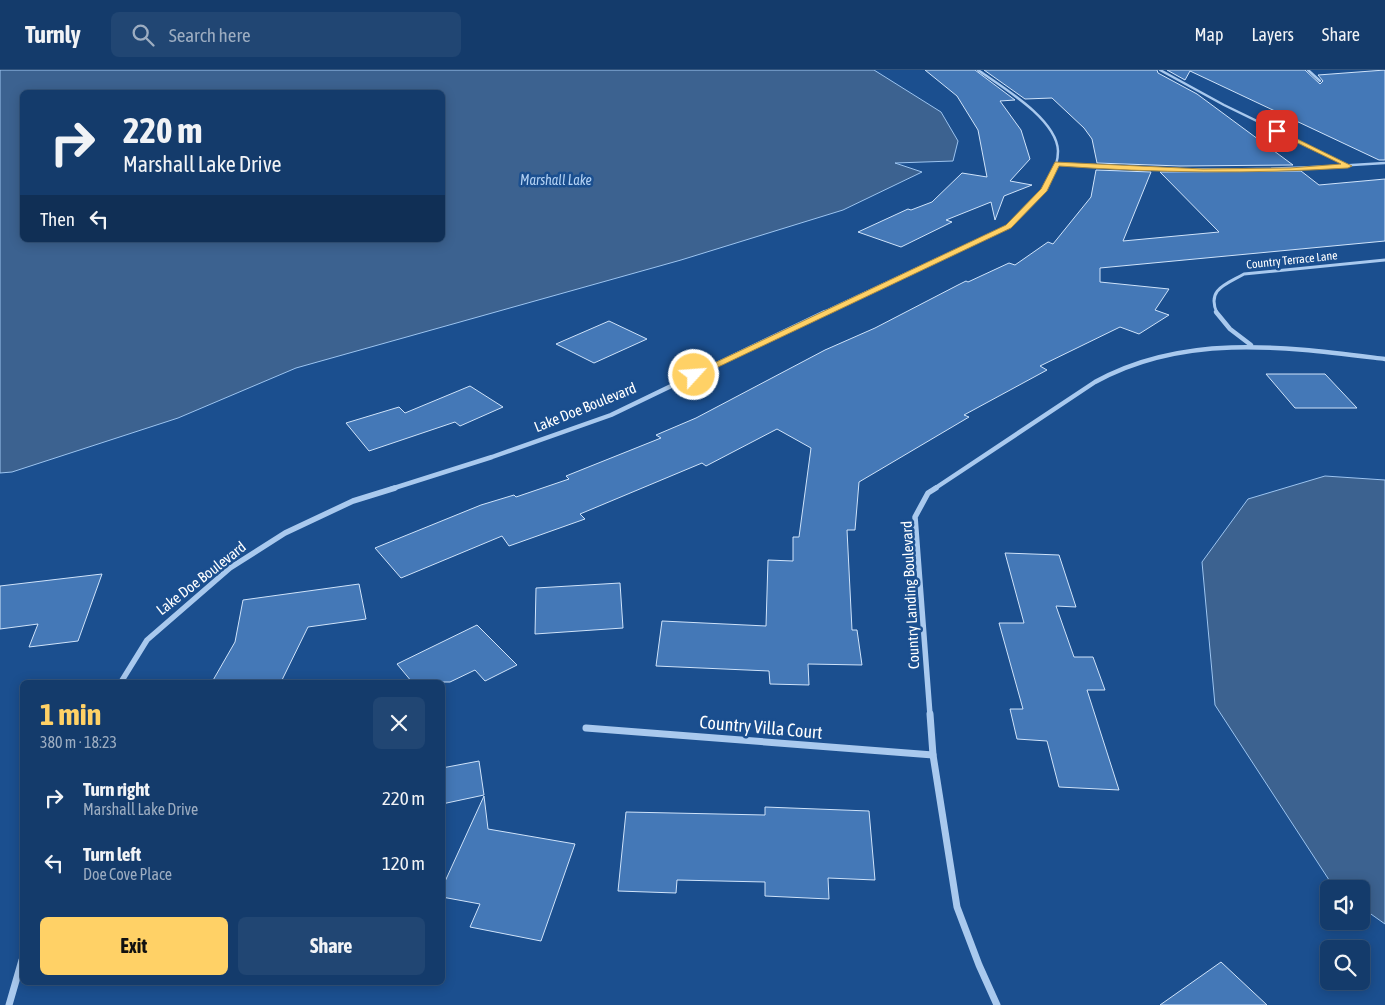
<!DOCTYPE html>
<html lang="en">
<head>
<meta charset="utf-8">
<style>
  :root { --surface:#143b6b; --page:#214673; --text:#f1f3f6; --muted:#9dadc1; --line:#33557e; --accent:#ffd166 }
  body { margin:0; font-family:"Asap Condensed",sans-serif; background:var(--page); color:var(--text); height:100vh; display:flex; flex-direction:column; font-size:19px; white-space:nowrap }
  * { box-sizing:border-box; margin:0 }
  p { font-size:16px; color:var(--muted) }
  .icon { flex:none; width:28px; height:28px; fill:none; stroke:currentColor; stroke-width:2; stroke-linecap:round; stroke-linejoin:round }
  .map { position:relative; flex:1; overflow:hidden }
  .sheet { position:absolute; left:20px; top:610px; width:425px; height:305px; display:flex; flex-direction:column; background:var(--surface); border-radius:8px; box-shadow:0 2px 12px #0003,0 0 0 1px var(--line) }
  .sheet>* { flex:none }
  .banner { position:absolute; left:20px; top:20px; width:425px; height:152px; border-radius:8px; box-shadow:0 2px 12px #0003,0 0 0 1px var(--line); background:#143b6b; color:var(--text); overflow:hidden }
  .fabs { position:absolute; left:1320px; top:810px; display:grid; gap:10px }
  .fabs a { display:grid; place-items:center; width:50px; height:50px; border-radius:8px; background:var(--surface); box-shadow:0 2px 12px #0003,0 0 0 1px var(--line); font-size:25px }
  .pin { position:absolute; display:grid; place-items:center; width:42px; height:42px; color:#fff; margin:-21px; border-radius:10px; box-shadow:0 2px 8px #0006 }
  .me { position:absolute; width:55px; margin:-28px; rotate:64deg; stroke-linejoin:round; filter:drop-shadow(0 0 4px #0008) }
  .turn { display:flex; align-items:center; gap:18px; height:105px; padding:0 20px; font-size:22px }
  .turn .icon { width:65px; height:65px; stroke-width:2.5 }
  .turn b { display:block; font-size:35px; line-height:42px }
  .then { display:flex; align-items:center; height:48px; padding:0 20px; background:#0003; gap:10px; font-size:19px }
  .round { display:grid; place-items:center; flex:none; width:52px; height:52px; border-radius:8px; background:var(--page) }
  .headline { display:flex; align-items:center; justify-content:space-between; height:85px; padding:0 20px }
  h1 { font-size:30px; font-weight:700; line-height:38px; color:var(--accent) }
  .cta { display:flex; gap:10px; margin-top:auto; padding:10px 20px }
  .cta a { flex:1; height:58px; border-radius:8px; background:var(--accent); color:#111; font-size:20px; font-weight:700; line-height:58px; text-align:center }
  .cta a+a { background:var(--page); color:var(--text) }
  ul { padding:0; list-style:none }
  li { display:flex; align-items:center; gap:15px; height:65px; padding:0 20px }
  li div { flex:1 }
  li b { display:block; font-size:19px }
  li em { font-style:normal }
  header { display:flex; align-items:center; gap:30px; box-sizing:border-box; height:70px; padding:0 25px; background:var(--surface); border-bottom:1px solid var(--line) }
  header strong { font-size:24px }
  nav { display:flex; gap:28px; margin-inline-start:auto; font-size:18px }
  .search { width:350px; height:45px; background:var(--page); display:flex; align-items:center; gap:12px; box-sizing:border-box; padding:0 18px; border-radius:8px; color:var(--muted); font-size:19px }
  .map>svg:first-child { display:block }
  .water { fill:#3c6290; stroke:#9cc4f0; fill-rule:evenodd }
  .building { fill:#4478b7; stroke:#cfe3fa }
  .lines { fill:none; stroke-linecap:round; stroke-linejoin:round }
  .street-far4 { stroke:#a9c9ee; stroke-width:2.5 }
  .street-far3 { stroke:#a9c9ee; stroke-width:3 }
  .street-far2 { stroke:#a9c9ee; stroke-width:4.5 }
  .street-far1 { stroke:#a9c9ee; stroke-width:5.5 }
  .street { stroke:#a9c9ee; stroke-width:7 }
  .route { fill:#ffd166; stroke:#a68842 }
  .labels { text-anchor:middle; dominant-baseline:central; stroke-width:5; stroke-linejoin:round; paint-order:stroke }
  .far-street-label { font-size:12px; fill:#fff; stroke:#1b4f8f }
  .far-water-label { font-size:14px; font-style:italic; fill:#b5d3f5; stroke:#1b4f8f }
  .street-label { font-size:15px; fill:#fff; stroke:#1b4f8f }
  .near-street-label { font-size:18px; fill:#fff; stroke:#1b4f8f }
</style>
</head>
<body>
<header>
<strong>Turnly</strong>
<div class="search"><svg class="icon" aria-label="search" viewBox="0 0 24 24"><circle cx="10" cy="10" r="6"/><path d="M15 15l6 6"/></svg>Search here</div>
<nav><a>Map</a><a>Layers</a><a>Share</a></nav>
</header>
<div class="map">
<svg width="1385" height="935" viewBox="0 0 1385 935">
  <rect width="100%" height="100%" fill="#1b4f8f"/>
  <g class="water">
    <path d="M 0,0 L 874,0 L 941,42 L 958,71 L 953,91 L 895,93 L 922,102 L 843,140 L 681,190 L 296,298 L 178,348 L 12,402 L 0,403 ZM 22,22 L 442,22 L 442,170 L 22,170 Z"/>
    <path d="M 1325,406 L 1385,410 L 1385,854 L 1361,837 L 1361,819 L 1336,819 L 1333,816 L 1215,635 L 1202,492 L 1248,429 Z"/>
  </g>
  <g class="building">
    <path d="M 925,0 L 975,0 L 1015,30 L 1000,31 L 1021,60 L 1030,89 L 1010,111 L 1032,115 L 1004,126 L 995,150 L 991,132 L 946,150 L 952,152 L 901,177 L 858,162 L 908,139 L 911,140 L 932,132 L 962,103 L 987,107 L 978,60 L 957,26 Z"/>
    <path d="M 984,0 L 1157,0 L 1158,3 L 1197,24 L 1293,95 L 1180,96 L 1097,93 L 1092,69 L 1084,58 L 1052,28 L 1025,29 Z"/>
    <path d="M 1167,0 L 1305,0 L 1320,14 L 1323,11 L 1318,5 L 1385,0 L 1385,90 L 1379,90 L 1190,1 L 1185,10 Z"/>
    <path d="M 1096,100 L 1151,102 L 1123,171 L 1219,162 L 1160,102 L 1301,101 L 1319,115 L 1385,109 L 1385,171 L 1100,198 L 1100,212 L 1169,219 L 1155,240 L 1169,245 L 1139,264 L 1120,257 L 1040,296 L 1047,300 L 964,345 L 969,347 L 859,412 L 855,460 L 847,460 L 852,560 L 857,560 L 862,595 L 808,594 L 809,615 L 770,614 L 769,601 L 656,596 L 662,551 L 766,556 L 768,490 L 793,491 L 793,467 L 799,467 L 811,378 L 777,359 L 706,396 L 702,393 L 580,444 L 585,449 L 509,476 L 502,466 L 401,508 L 375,478 L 481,435 L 514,425 L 516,427 L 569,409 L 566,406 L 661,368 L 656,365 L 696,348 L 825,280 L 875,258 L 958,215 L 966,211 L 968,212 L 1009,193 L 1015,195 L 1048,172 L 1053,174 L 1091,127 Z"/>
    <path d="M 609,251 L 647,269 L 594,293 L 556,274 Z"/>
    <path d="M 1266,304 L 1325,304 L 1357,338 L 1295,338 Z"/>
    <path d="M 470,316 L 503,337 L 460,356 L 455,352 L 369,381 L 346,353 L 399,337 L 405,343 Z"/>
    <path d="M 1005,483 L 1059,485 L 1076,537 L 1056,536 L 1074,587 L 1093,587 L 1105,620 L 1087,620 L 1119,720 L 1059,717 L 1047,671 L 1017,669 L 1010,639 L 1023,639 L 999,553 L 1024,553 Z"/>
    <path d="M 102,504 L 78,571 L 29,577 L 38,554 L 0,559 L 0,516 Z"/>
    <path d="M 620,513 L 623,558 L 535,564 L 536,518 Z"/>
    <path d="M 359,514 L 366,549 L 308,557 L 281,612 L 212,612 L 235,572 L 243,530 Z"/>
    <path d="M 477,555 L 517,595 L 485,611 L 475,600 L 450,612 L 412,612 L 397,594 Z"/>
    <path d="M 479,691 L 484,725 L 442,734 L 442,698 Z"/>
    <path d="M 484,726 L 488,759 L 575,774 L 541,871 L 470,857 L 480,834 L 442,827 L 442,818 Z"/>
    <path d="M 765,737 L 869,741 L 875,810 L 828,808 L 829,829 L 765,826 L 765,812 L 677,810 L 676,823 L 618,821 L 626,742 L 765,745 Z"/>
    <path d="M 1221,892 L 1267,935 L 1160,935 Z"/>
  </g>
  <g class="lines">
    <g class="street-far4">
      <path d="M 978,0 C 1002,17 1057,49 1058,81 C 1058,91 1055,98 1051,107"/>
      <path d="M 1160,0 L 1224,35 L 1347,95"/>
      <path d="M 1308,0 L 1320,11"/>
      <path d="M 1057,94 C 1167,102 1275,101 1385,93"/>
    </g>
    <g class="street-far3">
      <path d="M 822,243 L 1008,156 L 1044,120 L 1051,105"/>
      <path d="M 1217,243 C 1206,219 1227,214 1244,204 L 1385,190"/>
    </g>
    <g class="street-far2">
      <path d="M 1216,242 L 1230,259 L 1251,275"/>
      <path d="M 391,419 L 492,387 L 611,345 L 825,242"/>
      <path d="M 934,419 L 1095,312 C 1185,262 1287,277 1385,289"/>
    </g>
    <g class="street-far1">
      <path d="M 121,612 L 147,570 L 230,498 L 285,463 L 353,431 L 395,418"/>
      <path d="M 930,645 L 915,447 L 928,423 L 936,418"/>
    </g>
    <g class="street">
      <path d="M 930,644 L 933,685 L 957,837 L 979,895 L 997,935"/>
      <path d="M 586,658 L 933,685"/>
      <path d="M 9,935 L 22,890"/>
    </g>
  </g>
  <path class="route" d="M 1275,60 L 1279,60 L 1352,96 L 1348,98 C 1252,104 1156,103 1059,96 L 1047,121 L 1011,158 L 697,307 L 694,307 L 689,305 L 1006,155 L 1041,119 L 1055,92 L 1203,99 L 1290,98 L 1341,94 L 1275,62 Z"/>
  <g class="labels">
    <g class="far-street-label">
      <text transform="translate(1292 190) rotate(-6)">Country Terrace Lane</text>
    </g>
    <g class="far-water-label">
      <text x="556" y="110">Marshall Lake</text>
    </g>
    <g class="street-label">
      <text transform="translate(585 337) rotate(-22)">Lake Doe Boulevard</text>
      <text transform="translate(201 508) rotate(-38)">Lake Doe Boulevard</text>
      <text transform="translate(910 525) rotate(-93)">Country Landing Boulevard</text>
    </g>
    <g class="near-street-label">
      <text transform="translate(761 657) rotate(5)">Country Villa Court</text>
    </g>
  </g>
</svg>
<div class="fabs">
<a><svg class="icon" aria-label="sound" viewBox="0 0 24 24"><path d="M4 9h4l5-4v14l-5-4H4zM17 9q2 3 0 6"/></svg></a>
<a><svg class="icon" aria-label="search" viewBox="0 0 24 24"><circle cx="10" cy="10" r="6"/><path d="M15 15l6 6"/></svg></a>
</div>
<div class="pin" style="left:1277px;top:61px;background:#d93025"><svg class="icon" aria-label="arrive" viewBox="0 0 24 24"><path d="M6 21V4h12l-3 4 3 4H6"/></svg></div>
<svg class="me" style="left:694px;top:305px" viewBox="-20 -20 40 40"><circle r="17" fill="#ffd166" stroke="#fff" stroke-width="3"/><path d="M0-11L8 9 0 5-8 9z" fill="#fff"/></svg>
<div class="banner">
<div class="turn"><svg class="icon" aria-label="right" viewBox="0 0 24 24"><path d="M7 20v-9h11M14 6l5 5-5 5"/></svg><div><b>220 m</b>Marshall Lake Drive</div></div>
<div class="then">Then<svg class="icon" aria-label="left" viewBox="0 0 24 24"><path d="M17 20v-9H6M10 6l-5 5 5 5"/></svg></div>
</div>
<section class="sheet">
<div class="headline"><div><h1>1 min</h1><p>380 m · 18:23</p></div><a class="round"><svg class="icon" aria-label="close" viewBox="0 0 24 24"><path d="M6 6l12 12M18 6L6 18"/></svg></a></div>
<ul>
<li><svg class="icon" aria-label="right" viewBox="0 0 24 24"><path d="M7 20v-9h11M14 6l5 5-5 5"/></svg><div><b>Turn right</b><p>Marshall Lake Drive</p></div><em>220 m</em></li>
<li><svg class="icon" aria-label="left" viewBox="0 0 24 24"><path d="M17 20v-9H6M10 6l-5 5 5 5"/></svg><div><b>Turn left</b><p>Doe Cove Place</p></div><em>120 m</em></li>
</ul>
<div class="cta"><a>Exit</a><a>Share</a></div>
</section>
</div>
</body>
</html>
